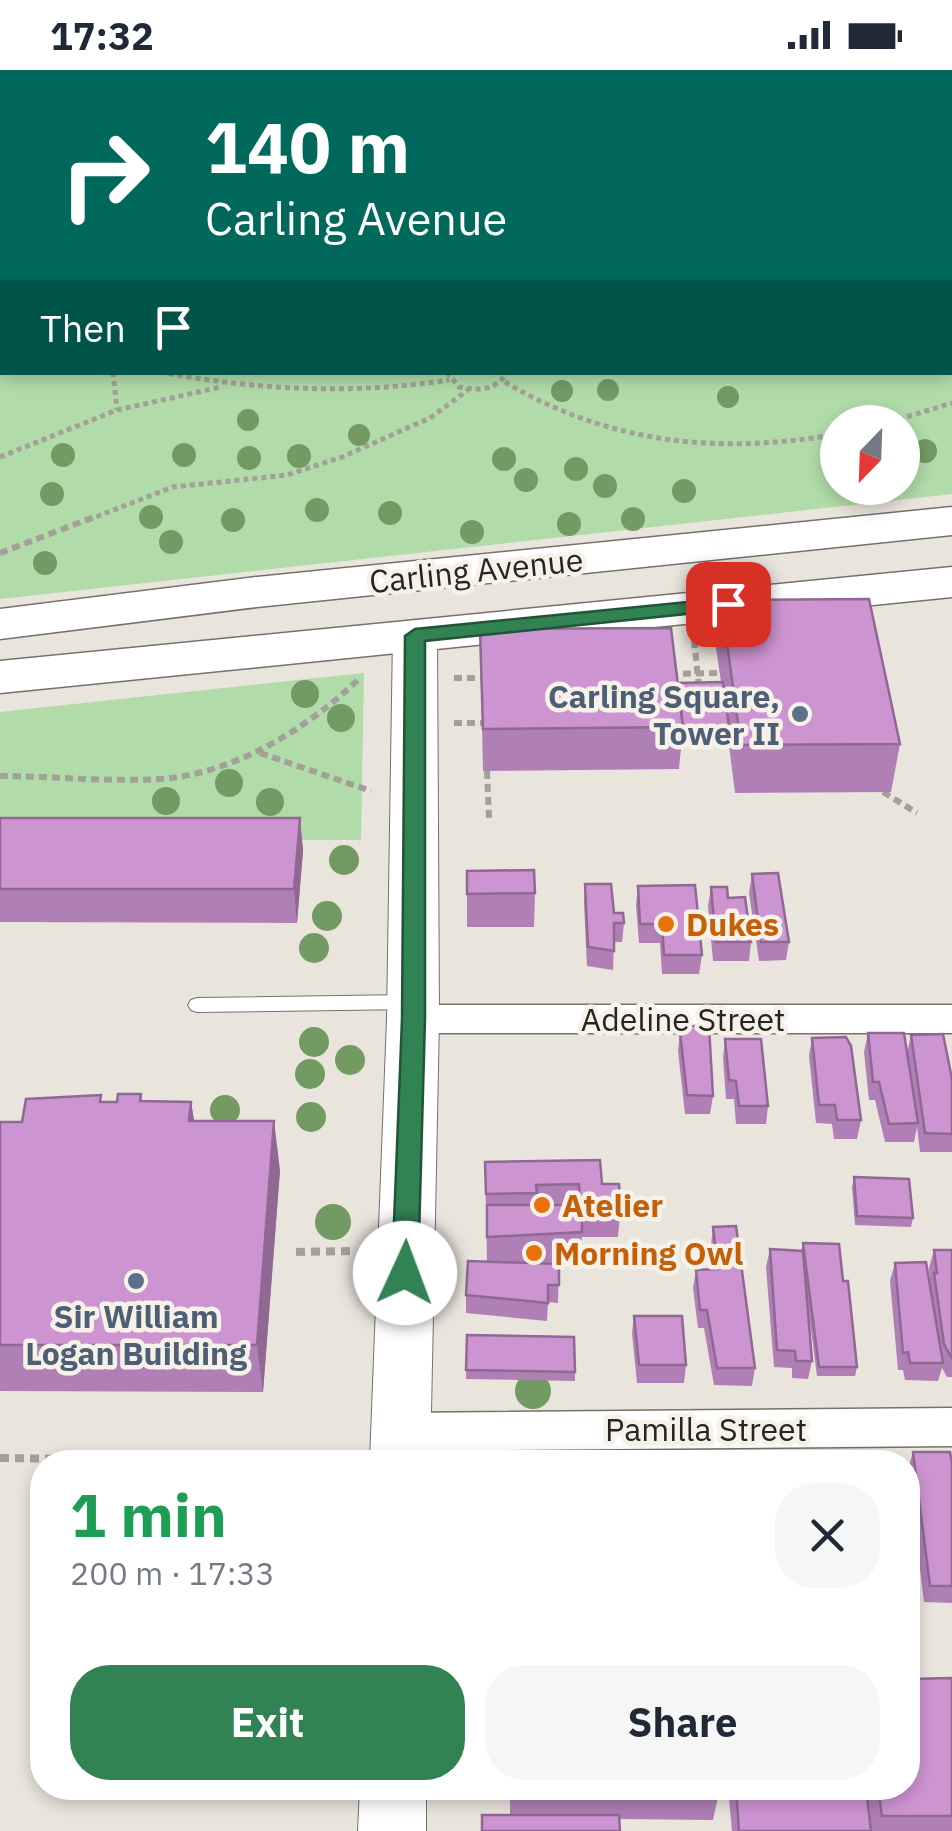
<!DOCTYPE html>
<html lang="en">
<head>
<meta charset="utf-8">
<style>
  :root { --surface:#fff; --page:#f6f6f7; --text:#1f2937; --muted:#747a83; --accent:#328354 }
  body { margin:0; font-family:"IBM Plex Sans",sans-serif; background:var(--page); color:var(--text); height:100vh; display:flex; flex-direction:column; font-size:38px; white-space:nowrap }
  * { box-sizing:border-box; margin:0 }
  p { font-size:32px; color:var(--muted) }
  .icon { flex:none; width:55px; height:55px; fill:none; stroke:currentColor; stroke-width:2; stroke-linecap:round; stroke-linejoin:round }
  .map { position:relative; flex:1; overflow:hidden }
  .details { position:absolute; left:30px; top:1380px; width:890px; height:350px; display:flex; flex-direction:column; background:var(--surface); border-radius:40px; box-shadow:0 5px 15px #0003 }
  .details>* { flex:none }
  .guide { position:absolute; left:0px; top:0px; width:952px; height:305px; box-shadow:0 5px 15px #0003; background:#00695c; color:#fff; overflow:hidden }
  .needle { width:65px; rotate:203deg }
  .tools { position:absolute; left:820px; top:335px; display:grid; gap:20px }
  .tools a { display:grid; place-items:center; width:100px; height:100px; border-radius:50%; background:var(--surface); box-shadow:0 5px 15px #0003; font-size:50px }
  .pin { position:absolute; display:grid; place-items:center; width:85px; height:85px; color:#fff; margin:-42px; border-radius:20px; box-shadow:0 5px 15px #0006 }
  .me { position:absolute; width:110px; margin:-55px; rotate:2deg; stroke-linejoin:round; filter:drop-shadow(0 0 8px #0008) }
  .turn { display:flex; align-items:center; gap:35px; height:210px; padding:0 40px; font-size:45px }
  .turn .icon { width:130px; height:130px; stroke-width:2.5 }
  .turn b { display:block; font-size:70px; line-height:85px }
  .then { display:flex; align-items:center; height:95px; padding:0 40px; background:#0003; gap:20px; font-size:38px }
  .round { display:grid; place-items:center; flex:none; width:105px; height:105px; border-radius:40px; background:var(--page) }
  .headline { display:flex; align-items:center; justify-content:space-between; height:170px; padding:0 40px }
  h1 { font-size:60px; font-weight:800; line-height:75px; color:#1e9e55 }
  .action { display:flex; gap:20px; margin-top:auto; padding:20px 40px }
  .action a { flex:1; height:115px; border-radius:40px; background:var(--accent); color:#fff; font-size:40px; font-weight:800; line-height:115px; text-align:center }
  .action a+a { background:var(--page); color:var(--text) }
  .status { display:flex; justify-content:space-between; align-items:center; height:70px; padding:0 50px; background:var(--surface); direction:ltr }
  .status svg { height:28px; fill:currentColor }
  .map>svg:first-child { display:block }
  .green { fill:#b1dba9; fill-rule:evenodd }
  .water { fill:#4497c6 }
  .lines { fill:none; stroke-linecap:round; stroke-linejoin:round }
  .lane-casing { stroke:#76716a; stroke-width:2 }
  .street-casing { stroke:#76716a; stroke-width:3 }
  .secondary-casing { stroke:#76716a; stroke-width:2 }
  .primary-casing { stroke:#76716a; stroke-width:3 }
  .path-far2 { stroke:#a3a099; stroke-width:5; stroke-dasharray:5 4; stroke-linecap:butt }
  .path-far1 { stroke:#a3a099; stroke-width:6; stroke-dasharray:8 5; stroke-linecap:butt }
  .path { stroke:#a3a099; stroke-width:8; stroke-dasharray:9 6; stroke-linecap:butt }
  .lane { fill:#fff; fill-rule:evenodd }
  .street { fill:#fff; fill-rule:evenodd }
  .secondary { fill:#fff; fill-rule:evenodd }
  .primary { fill:#fff; fill-rule:evenodd }
  .tree { fill:#749a64 }
  .wall { fill:#b07fb5 }
  .shaded-wall { fill:#906893 }
  .building { fill:#cd94d2; stroke:#906893; stroke-width:2.5 }
  .route { fill:#328354; stroke:#205537; stroke-width:2.5 }
  .service-dot { fill:#5c6f8a; stroke:#f6f1e9; stroke-width:4 }
  .food-dot { fill:#e8710a; stroke:#f6f1e9; stroke-width:4 }
  .labels { text-anchor:middle; dominant-baseline:central; stroke-width:9; stroke-linejoin:round; paint-order:stroke }
  .street-label { font-size:32px; fill:#262522; stroke:#f6f1e9 }
  .service-label { font-size:32px; font-weight:bold; fill:#4e5e75; stroke:#f6f1e9; text-anchor:end }
  .food-label { font-size:32px; font-weight:bold; fill:#c56008; stroke:#f6f1e9; text-anchor:start }
</style>
</head>
<body>
<div class="status"><b>17:32</b><svg viewBox="0 0 49 12"><path d="M0 12V9h3v3zM5 12V6h3v6zM10 12V3h3v9zM15 12V0h3v12zM26 1h20v11H26zM47 4h2v5h-2z"/></svg></div>
<div class="map">
<svg width="952" height="1761" viewBox="0 0 952 1761">
  <rect width="100%" height="100%" fill="#e9e4dc"/>
  <g class="green">
    <path d="M 0,11 L 2,302 L 950,302 L 952,135 L 952,424 L 0,529 ZM 838,352 L 902,352 L 902,418 L 838,418 Z"/>
    <path d="M 364,603 L 361,770 L 0,770 L 0,642 Z"/>
  </g>
  <path class="water" d="M 0,0 L 680,0 L 683,2 L 2,2 L 2,13 Z"/>
  <g class="lines">
    <g class="lane-casing">
      <path id="lane" d="M 408,925 L 414,927 L 417,932 L 414,937 L 408,939 L 197,942 L 191,940 L 188,935 L 191,930 L 197,928 Z"/>
    </g>
    <g class="street-casing">
      <g id="street">
        <path d="M 413,935 L 952,935 L 952,963 L 413,963 L 400,959 L 395,949 L 400,939 Z"/>
        <path d="M 952,1338 L 952,1376 L 400,1381 L 385,1375 L 379,1362 L 385,1349 L 400,1343 Z"/>
      </g>
    </g>
    <g class="secondary-casing">
      <g id="secondary">
        <path d="M 0,149 L 2,150 L 2,172 L 0,171 Z"/>
        <path d="M 415,552 L 430,556 L 437,566 L 439,949 L 430,1392 L 370,1392 L 387,949 L 393,566 L 400,556 Z"/>
        <path d="M 360,1718 L 426,1718 L 426,1761 L 358,1761 Z"/>
      </g>
    </g>
    <g class="primary-casing">
      <g id="primary">
        <path d="M 952,437 L 952,465 L 257,537 L 0,569 L 0,539 L 257,507 Z"/>
        <path d="M 952,497 L 952,527 L 0,623 L 0,591 Z"/>
      </g>
    </g>
    <g class="path-far2">
      <path d="M 0,79 L 2,73"/>
      <path d="M 113,302 L 117,340"/>
      <path d="M 160,302 C 257,320 351,325 449,310"/>
      <path d="M 447,302 L 459,317 C 481,321 494,321 508,302"/>
      <path d="M 505,312 C 609,374 720,385 838,364"/>
      <path d="M 890,352 L 952,333"/>
      <path d="M 0,387 L 117,340 L 221,317"/>
      <path d="M 88,450 L 173,417 L 287,405 L 342,387 L 430,348 L 468,320"/>
    </g>
    <g class="path-far1">
      <path d="M 0,483 L 94,447"/>
      <path d="M 694,570 L 699,617"/>
      <path d="M 670,604 L 719,603"/>
      <path d="M 454,608 L 486,608"/>
      <path d="M 454,653 L 486,653"/>
      <path d="M 260,683 L 371,721"/>
      <path d="M 487,701 L 489,748"/>
      <path d="M 0,706 C 51,706 131,714 179,707 C 248,695 310,656 360,608"/>
      <path d="M 883,722 L 917,743"/>
    </g>
    <g class="path">
      <path d="M 296,1182 L 352,1181"/>
      <path d="M 0,1388 L 319,1392"/>
    </g>
    <use href="#lane" class="lane"/>
    <use href="#street" class="street"/>
    <use href="#secondary" class="secondary"/>
    <use href="#primary" class="primary"/>
  </g>
  <g class="tree">
    <circle cx="608" cy="320" r="11"/>
    <circle cx="562" cy="321" r="11"/>
    <circle cx="728" cy="327" r="11"/>
    <circle cx="248" cy="350" r="11"/>
    <circle cx="359" cy="365" r="11"/>
    <circle cx="925" cy="381" r="12"/>
    <circle cx="63" cy="385" r="12"/>
    <circle cx="184" cy="385" r="12"/>
    <circle cx="299" cy="386" r="12"/>
    <circle cx="249" cy="388" r="12"/>
    <circle cx="504" cy="389" r="12"/>
    <circle cx="576" cy="399" r="12"/>
    <circle cx="526" cy="410" r="12"/>
    <circle cx="605" cy="416" r="12"/>
    <circle cx="684" cy="421" r="12"/>
    <circle cx="52" cy="424" r="12"/>
    <circle cx="317" cy="440" r="12"/>
    <circle cx="390" cy="443" r="12"/>
    <circle cx="151" cy="447" r="12"/>
    <circle cx="633" cy="449" r="12"/>
    <circle cx="233" cy="450" r="12"/>
    <circle cx="569" cy="454" r="12"/>
    <circle cx="472" cy="462" r="12"/>
    <circle cx="171" cy="472" r="12"/>
    <circle cx="45" cy="493" r="12"/>
    <circle cx="305" cy="624" r="14"/>
    <circle cx="341" cy="648" r="14"/>
    <circle cx="229" cy="713" r="14"/>
    <circle cx="166" cy="731" r="14"/>
    <circle cx="270" cy="732" r="14"/>
    <circle cx="344" cy="790" r="15"/>
    <circle cx="327" cy="846" r="15"/>
    <circle cx="314" cy="878" r="15"/>
    <circle cx="314" cy="972" r="15"/>
    <circle cx="350" cy="990" r="15"/>
    <circle cx="310" cy="1004" r="15"/>
    <circle cx="225" cy="1040" r="15"/>
    <circle cx="311" cy="1047" r="15"/>
    <circle cx="333" cy="1152" r="18"/>
    <circle cx="533" cy="1321" r="18"/>
  </g>
  <g class="wall">
    <path d="M 707,0 L 882,0 L 882,2 L 709,2 Z"/>
    <path d="M 721,530 L 900,674 L 891,722 L 735,723 L 728,667 L 682,667 L 679,699 L 483,701 L 480,559 L 678,613 L 721,612 L 716,578 Z"/>
    <path d="M 0,748 L 300,748 L 303,781 L 297,853 L 0,852 Z"/>
    <path d="M 467,801 L 535,823 L 534,857 L 467,857 Z"/>
    <path d="M 752,804 L 789,872 L 786,890 L 759,891 L 749,823 Z"/>
    <path d="M 585,814 L 624,853 L 622,872 L 614,872 L 613,900 L 587,896 L 584,833 Z"/>
    <path d="M 638,816 L 702,885 L 699,904 L 662,904 L 660,873 L 639,873 L 636,835 Z"/>
    <path d="M 711,817 L 751,872 L 749,891 L 713,891 L 708,836 Z"/>
    <path d="M 680,962 L 713,1026 L 710,1044 L 685,1044 L 678,981 Z"/>
    <path d="M 868,963 L 907,983 L 911,965 L 952,1009 L 952,1082 L 920,1082 L 917,1057 L 914,1072 L 885,1072 L 875,1030 L 869,1030 L 864,982 Z"/>
    <path d="M 812,968 L 861,1050 L 857,1069 L 834,1069 L 832,1054 L 816,1053 L 809,986 Z"/>
    <path d="M 725,969 L 768,1036 L 766,1054 L 736,1054 L 734,1029 L 726,1029 L 723,988 Z"/>
    <path d="M 141,1024 L 142,1031 L 191,1032 L 194,1051 L 280,1100 L 263,1322 L 0,1321 L 0,1052 L 22,1052 L 102,1032 L 117,1032 Z"/>
    <path d="M 485,1092 L 602,1114 L 621,1135 L 618,1167 L 582,1167 L 580,1194 L 559,1195 L 558,1233 L 548,1232 L 547,1251 L 466,1243 L 466,1225 L 487,1192 Z"/>
    <path d="M 854,1107 L 913,1148 L 911,1157 L 855,1155 L 852,1117 Z"/>
    <path d="M 713,1157 L 755,1298 L 752,1316 L 714,1315 L 704,1258 L 698,1258 L 693,1218 L 696,1200 L 714,1199 L 711,1175 Z"/>
    <path d="M 803,1173 L 843,1211 L 857,1297 L 855,1306 L 817,1306 L 807,1229 L 812,1291 L 808,1309 L 792,1308 L 792,1298 L 774,1297 L 766,1197 L 770,1179 L 801,1181 Z"/>
    <path d="M 934,1180 L 952,1180 L 952,1307 L 947,1307 L 942,1298 L 938,1311 L 905,1310 L 903,1300 L 898,1300 L 890,1211 L 895,1193 L 930,1215 L 929,1198 Z"/>
    <path d="M 634,1246 L 686,1295 L 684,1313 L 637,1313 L 632,1263 Z"/>
    <path d="M 467,1265 L 575,1302 L 575,1311 L 466,1309 Z"/>
    <path d="M 913,1382 L 952,1393 L 952,1533 L 924,1532 L 908,1399 Z"/>
    <path d="M 952,1608 L 952,1761 L 732,1761 L 728,1718 L 908,1718 Z"/>
    <path d="M 510,1718 L 720,1718 L 713,1750 L 619,1749 L 510,1745 Z"/>
  </g>
  <g class="shaded-wall">
    <path d="M 300,748 L 303,781 L 297,853 L 294,819 Z"/>
    <path d="M 191,1032 L 199,1081 L 189,1051 Z"/>
    <path d="M 274,1051 L 280,1100 L 263,1322 L 257,1275 Z"/>
  </g>
  <g class="building">
    <path d="M 730,0 L 847,0 L 841,2 L 734,2 Z"/>
    <path d="M 869,529 L 900,674 L 741,675 L 721,530 Z"/>
    <path d="M 671,558 L 683,657 L 483,659 L 480,559 Z"/>
    <path d="M 723,612 L 729,657 L 683,657 L 678,613 Z"/>
    <path d="M 0,748 L 300,748 L 294,819 L 0,819 Z"/>
    <path d="M 534,800 L 535,823 L 467,824 L 467,801 Z"/>
    <path d="M 778,803 L 789,872 L 761,872 L 752,804 Z"/>
    <path d="M 585,814 L 611,814 L 614,843 L 623,843 L 624,853 L 614,853 L 614,881 L 588,877 Z"/>
    <path d="M 695,815 L 702,885 L 664,885 L 662,854 L 640,854 L 638,816 Z"/>
    <path d="M 711,817 L 727,817 L 728,828 L 745,827 L 751,872 L 716,872 Z"/>
    <path d="M 683,956 L 709,956 L 713,1026 L 687,1025 L 680,962 Z"/>
    <path d="M 868,963 L 904,963 L 918,1053 L 889,1054 L 879,1012 L 873,1012 Z"/>
    <path d="M 943,964 L 952,1009 L 952,1064 L 925,1063 L 911,965 Z"/>
    <path d="M 846,967 L 851,976 L 861,1050 L 837,1050 L 835,1035 L 819,1035 L 812,968 Z"/>
    <path d="M 725,969 L 761,969 L 768,1036 L 739,1036 L 736,1011 L 729,1010 Z"/>
    <path d="M 118,1024 L 141,1024 L 140,1031 L 191,1032 L 189,1051 L 274,1051 L 257,1275 L 0,1275 L 0,1052 L 22,1052 L 26,1029 L 101,1025 L 100,1032 L 117,1032 Z"/>
    <path d="M 600,1090 L 602,1114 L 619,1114 L 621,1135 L 580,1136 L 579,1114 L 536,1115 L 537,1123 L 486,1124 L 485,1092 Z"/>
    <path d="M 854,1107 L 909,1109 L 913,1148 L 857,1146 Z"/>
    <path d="M 487,1135 L 565,1135 L 565,1140 L 582,1140 L 582,1162 L 487,1167 Z"/>
    <path d="M 736,1156 L 755,1298 L 717,1298 L 707,1240 L 700,1240 L 696,1200 L 718,1199 L 713,1157 Z"/>
    <path d="M 803,1173 L 839,1174 L 843,1211 L 848,1211 L 857,1297 L 819,1297 Z"/>
    <path d="M 770,1179 L 803,1181 L 812,1291 L 796,1291 L 795,1281 L 777,1280 Z"/>
    <path d="M 934,1180 L 952,1180 L 952,1289 L 944,1274 L 934,1203 L 937,1203 Z"/>
    <path d="M 468,1191 L 559,1194 L 559,1215 L 548,1215 L 548,1233 L 466,1225 Z"/>
    <path d="M 926,1192 L 943,1293 L 910,1293 L 908,1282 L 903,1283 L 895,1193 Z"/>
    <path d="M 634,1246 L 682,1246 L 686,1295 L 639,1295 Z"/>
    <path d="M 467,1265 L 574,1267 L 575,1302 L 466,1300 Z"/>
    <path d="M 913,1382 L 950,1382 L 952,1393 L 952,1516 L 930,1516 Z"/>
    <path d="M 694,1386 L 695,1392 L 546,1392 L 546,1387 Z"/>
    <path d="M 952,1608 L 952,1746 L 882,1746 L 878,1718 L 908,1718 L 908,1609 Z"/>
    <path d="M 736,1718 L 866,1718 L 871,1761 L 739,1761 Z"/>
    <path d="M 482,1745 L 619,1745 L 620,1761 L 482,1761 Z"/>
  </g>
  <path class="route" d="M 728,528 L 737,534 L 734,539 L 425,571 L 425,949 L 418,1203 L 405,1214 L 396,1211 L 392,1203 L 402,949 L 405,566 L 415,559 Z"/>
  <g class="service-dot">
    <circle cx="800" cy="644" r="10"/>
    <circle cx="136" cy="1211" r="10"/>
  </g>
  <g class="food-dot">
    <circle cx="666" cy="854" r="10"/>
    <circle cx="542" cy="1135" r="10"/>
    <circle cx="534" cy="1183" r="10"/>
  </g>
  <g class="labels">
    <g class="street-label">
      <text transform="translate(476 500) rotate(-6)">Carling Avenue</text>
      <text x="683" y="949">Adeline Street</text>
      <text x="706" y="1359">Pamilla Street</text>
    </g>
    <g class="service-label">
      <text x="780" y="626">Carling Square,<tspan x="780" dy="37">Tower II</tspan></text>
      <text x="136" y="1246" text-anchor="middle">Sir William<tspan x="136" dy="37">Logan Building</tspan></text>
    </g>
    <g class="food-label">
      <text x="686" y="854">Dukes</text>
      <text x="562" y="1135">Atelier</text>
      <text x="554" y="1183">Morning Owl</text>
    </g>
  </g>
</svg>
<div class="tools">
<a><svg class="needle" viewBox="-14 -14 28 28"><path d="M0-13l5 13h-10z" fill="#e53935"/><path d="M0 13l5-13h-10z" fill="#747a83"/></svg></a>
</div>
<div class="pin" style="left:728px;top:534px;background:#d93025"><svg class="icon" aria-label="arrive" viewBox="0 0 24 24"><path d="M6 21V4h12l-3 4 3 4H6"/></svg></div>
<svg class="me" style="left:405px;top:1203px" viewBox="-20 -20 40 40"><circle r="19" fill="#fff"/><path d="M0-13L10 11 0 6-10 11z" fill="#328354"/></svg>
<div class="guide">
<div class="turn"><svg class="icon" aria-label="right" viewBox="0 0 24 24"><path d="M7 20v-9h11M14 6l5 5-5 5"/></svg><div><b>140 m</b>Carling Avenue</div></div>
<div class="then">Then<svg class="icon" aria-label="arrive" viewBox="0 0 24 24"><path d="M6 21V4h12l-3 4 3 4H6"/></svg></div>
</div>
<section class="details">
<div class="headline"><div><h1>1 min</h1><p>200 m · 17:33</p></div><a class="round"><svg class="icon" aria-label="close" viewBox="0 0 24 24"><path d="M6 6l12 12M18 6L6 18"/></svg></a></div>
<div class="action"><a>Exit</a><a>Share</a></div>
</section>
</div>
</body>
</html>
